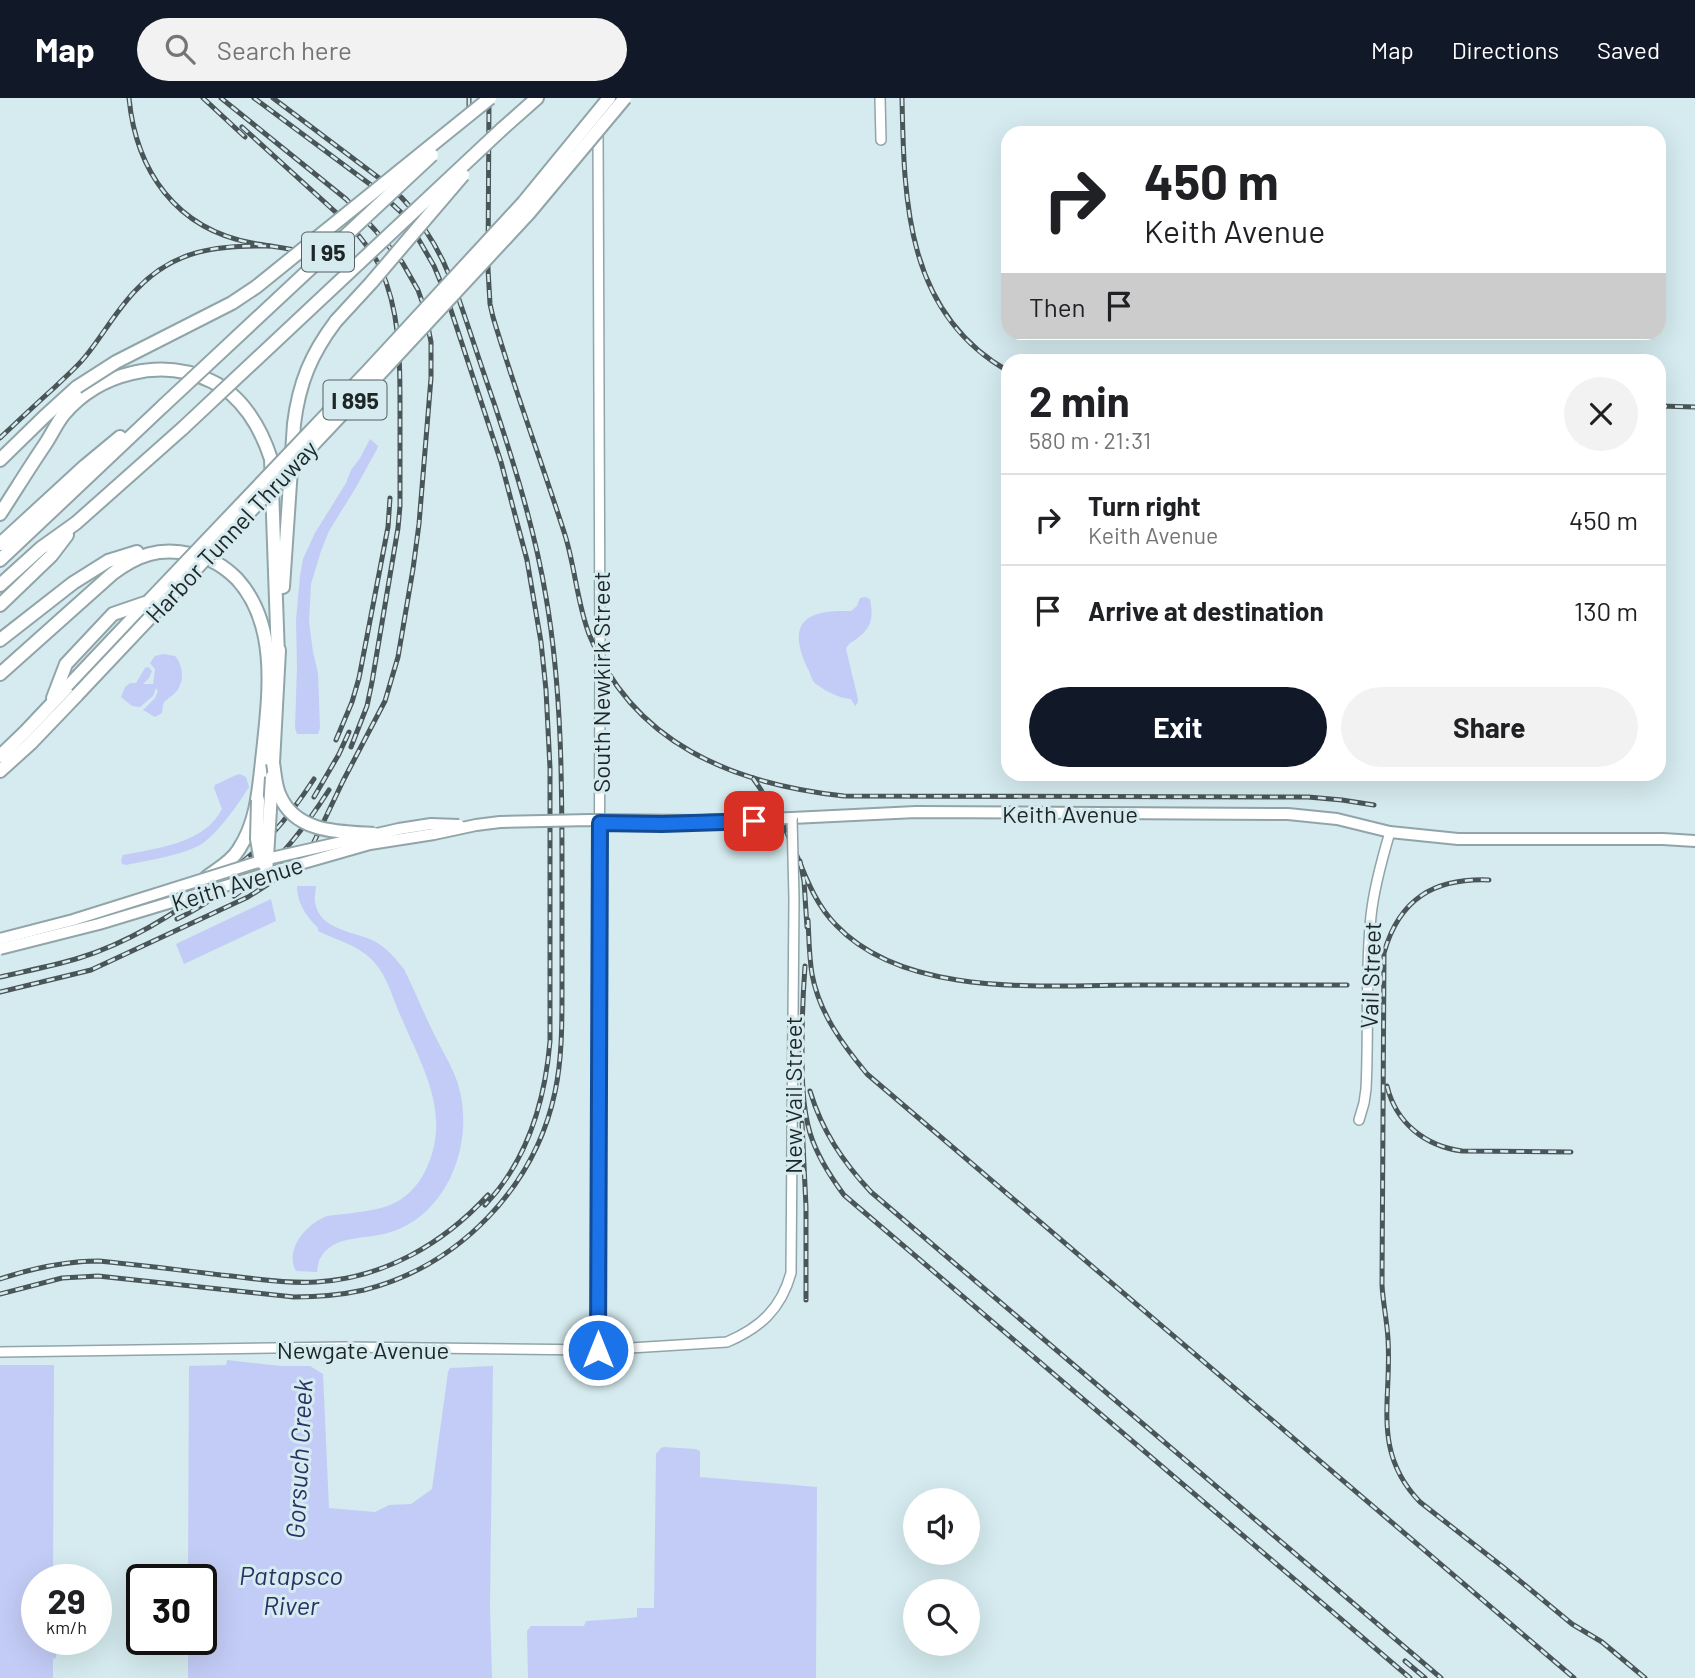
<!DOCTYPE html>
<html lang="en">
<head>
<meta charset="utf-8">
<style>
  :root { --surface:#fff; --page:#f2f2f2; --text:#202124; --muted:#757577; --line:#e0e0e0; --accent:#111827 }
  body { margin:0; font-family:Barlow,sans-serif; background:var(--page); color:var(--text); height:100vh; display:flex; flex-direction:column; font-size:26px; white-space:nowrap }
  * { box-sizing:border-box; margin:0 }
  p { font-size:23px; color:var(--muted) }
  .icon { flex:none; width:38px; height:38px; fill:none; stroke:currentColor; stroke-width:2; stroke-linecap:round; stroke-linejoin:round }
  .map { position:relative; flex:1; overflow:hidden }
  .sheet { position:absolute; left:1001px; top:256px; width:665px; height:427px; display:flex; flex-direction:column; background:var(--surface); border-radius:21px; box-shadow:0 7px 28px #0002 }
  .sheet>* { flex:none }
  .guide { position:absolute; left:1001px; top:28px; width:665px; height:214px; border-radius:21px; box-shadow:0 7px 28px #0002; background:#fff; color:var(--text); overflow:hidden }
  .tools { position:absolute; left:903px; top:1390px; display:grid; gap:14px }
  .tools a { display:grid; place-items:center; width:77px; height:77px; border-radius:50%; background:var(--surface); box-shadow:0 7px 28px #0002; font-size:35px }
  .speed { position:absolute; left:21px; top:1466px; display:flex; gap:14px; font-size:35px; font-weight:700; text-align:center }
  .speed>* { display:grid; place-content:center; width:91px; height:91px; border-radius:50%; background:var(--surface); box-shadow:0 7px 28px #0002; line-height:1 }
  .speed small { font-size:18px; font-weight:400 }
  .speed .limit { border:4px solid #111; border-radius:10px; background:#fff; color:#111 }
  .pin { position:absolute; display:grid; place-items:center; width:60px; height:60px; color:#fff; margin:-30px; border-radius:14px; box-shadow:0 4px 10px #0006 }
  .me { position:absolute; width:77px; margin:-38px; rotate:0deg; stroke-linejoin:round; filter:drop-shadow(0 0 5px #0008) }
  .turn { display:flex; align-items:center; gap:24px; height:147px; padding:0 28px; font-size:32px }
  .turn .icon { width:91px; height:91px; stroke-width:2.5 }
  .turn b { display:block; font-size:49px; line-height:60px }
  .then { display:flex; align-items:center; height:66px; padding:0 28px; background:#0003; gap:14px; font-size:26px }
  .round { display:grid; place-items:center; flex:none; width:74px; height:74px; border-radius:37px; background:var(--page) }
  .overview { display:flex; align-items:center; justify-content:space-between; height:119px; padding:0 28px }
  h1 { font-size:42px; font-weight:700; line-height:52px }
  .primary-button { display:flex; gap:14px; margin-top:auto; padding:14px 28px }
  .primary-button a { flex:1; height:80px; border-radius:42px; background:var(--accent); color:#fff; font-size:28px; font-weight:700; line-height:80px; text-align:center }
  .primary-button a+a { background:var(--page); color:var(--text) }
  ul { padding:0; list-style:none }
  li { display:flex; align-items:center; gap:21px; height:91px; padding:0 28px; border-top:2px solid var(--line) }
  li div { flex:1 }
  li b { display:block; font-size:26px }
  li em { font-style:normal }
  header { display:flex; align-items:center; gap:42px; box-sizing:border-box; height:98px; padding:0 35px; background:var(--accent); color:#fff }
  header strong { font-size:33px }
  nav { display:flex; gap:38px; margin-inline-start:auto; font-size:24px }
  .search { width:490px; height:63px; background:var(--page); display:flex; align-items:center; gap:18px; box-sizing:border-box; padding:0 24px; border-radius:38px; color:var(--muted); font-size:26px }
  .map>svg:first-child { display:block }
  .water { fill:#c3ccf6 }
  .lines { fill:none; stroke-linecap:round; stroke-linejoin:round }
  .minor-casing { stroke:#91a5a9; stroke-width:12 }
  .major-casing { stroke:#91a5a9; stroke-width:14 }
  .highway-casing { stroke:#91a5a9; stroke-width:16 }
  .minor { stroke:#fff; stroke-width:9 }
  .major { stroke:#fff; stroke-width:10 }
  .highway { stroke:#fff; stroke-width:12 }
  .rail-casing { stroke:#4a5557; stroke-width:5 }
  .rail { stroke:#d5ebef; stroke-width:2.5; stroke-dasharray:8; stroke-linecap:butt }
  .minor-bridge-casing { stroke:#91a5a9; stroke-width:12; stroke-linecap:butt }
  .major-bridge-casing { stroke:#91a5a9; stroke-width:14; stroke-linecap:butt }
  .highway-bridge-casing { stroke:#91a5a9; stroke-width:16; stroke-linecap:butt }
  .minor-bridge { stroke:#fff; stroke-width:9 }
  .major-bridge { stroke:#fff; stroke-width:10 }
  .highway-bridge { stroke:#fff; stroke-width:12 }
  .route-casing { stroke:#114b97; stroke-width:18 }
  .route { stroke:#1a73e8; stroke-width:12 }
  .labels { text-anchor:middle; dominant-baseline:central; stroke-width:6; stroke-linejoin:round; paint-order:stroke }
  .shield { fill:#d5ebef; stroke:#556163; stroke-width:2 }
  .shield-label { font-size:23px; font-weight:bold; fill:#1e2627 }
  .street-label { font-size:24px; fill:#1e2627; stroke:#d5ebef }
  .water-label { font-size:26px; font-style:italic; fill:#2b3164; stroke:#d5ebef }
</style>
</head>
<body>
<header>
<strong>Map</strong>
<div class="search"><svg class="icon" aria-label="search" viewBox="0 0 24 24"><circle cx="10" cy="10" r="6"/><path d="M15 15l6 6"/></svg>Search here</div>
<nav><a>Map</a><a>Directions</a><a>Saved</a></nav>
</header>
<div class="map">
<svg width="1695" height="1580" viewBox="0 0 1695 1580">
  <rect width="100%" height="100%" fill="#d5ebef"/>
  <g class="water">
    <path d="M 370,341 L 378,348 L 377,351 L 355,391 L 329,433 L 321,453 L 311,486 L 309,524 L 313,554 L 318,575 L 320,630 L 318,636 L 297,636 L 295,630 L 297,568 L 296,522 L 300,478 L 303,461 L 315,435 L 346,385 L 351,372 L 360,360 Z"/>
    <path d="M 865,499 L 870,501 C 873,518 873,528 859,539 C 853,544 849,544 846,551 L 858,601 L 858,604 L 855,608 L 851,601 C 840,601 824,592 816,586 C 811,582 811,576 808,571 C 802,559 793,536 804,524 C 815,512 836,513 851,513 L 857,508 L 860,500 Z"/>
    <path d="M 163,556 L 175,558 C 184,568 185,586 174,596 C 174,596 165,603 165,603 C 162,607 163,611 162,615 L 155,619 L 143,612 L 155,600 L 158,593 L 156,590 L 153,598 L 140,609 L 132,608 L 121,599 L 125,589 L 130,585 L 136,585 L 145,570 L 148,569 L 152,573 L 149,580 L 143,586 L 153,586 L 155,571 L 150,565 L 155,558 Z"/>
    <path d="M 240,676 L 246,679 L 249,689 C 239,705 217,737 200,747 C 180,758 149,762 126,767 L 122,766 L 121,762 L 123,757 C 157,750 204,746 222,711 L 214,690 L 215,687 L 236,677 Z"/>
    <path d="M 297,788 L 316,788 C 316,793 314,799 315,804 C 319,833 356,833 376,844 C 388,851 395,860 404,871 C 415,893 424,916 435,938 C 443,954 453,970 458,986 C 476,1045 447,1121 384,1136 C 363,1141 333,1138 321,1159 C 318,1163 318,1169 317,1174 L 296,1173 C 284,1152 306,1126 327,1118 C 348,1115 381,1114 400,1102 C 412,1094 421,1083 427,1069 C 451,1016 423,970 402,921 C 393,902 388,879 374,864 C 359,847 338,843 318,833 L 318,830 C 306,818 297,805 297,788 Z"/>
    <path d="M 271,801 L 276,823 L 184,866 L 176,846 Z"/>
    <path d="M 227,1262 L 281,1268 L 310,1268 L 323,1276 L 329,1410 L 375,1414 L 389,1407 L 411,1406 L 432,1391 L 448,1274 L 450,1270 L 493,1268 L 490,1508 L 492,1580 L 188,1580 L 188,1542 L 201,1542 L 201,1482 L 188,1482 L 189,1268 L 226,1267 Z"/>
    <path d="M 0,1267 L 54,1267 L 53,1482 L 37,1482 L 37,1542 L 57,1542 L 56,1560 L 53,1561 L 53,1580 L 0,1580 Z"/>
    <path d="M 664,1349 L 695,1351 L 700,1353 L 700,1379 L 817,1389 L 816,1580 L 528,1580 L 527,1533 L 531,1528 L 584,1528 L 586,1523 L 630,1520 L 637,1519 L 637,1510 L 654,1510 L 656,1356 L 661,1350 Z"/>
  </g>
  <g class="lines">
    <g class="minor-casing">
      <g id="minor">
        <path d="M 880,0 L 881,42"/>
        <path d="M 1359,1022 L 1364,1005 L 1366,991 C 1369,933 1365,875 1371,818 C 1374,789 1382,761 1390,734"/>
        <path d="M 598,1252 L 600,559 L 598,33"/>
        <path d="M 0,1254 L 344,1249 L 598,1252 L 727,1244 C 760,1230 781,1211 791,1175 L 792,1045"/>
      </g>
    </g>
    <g class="major-casing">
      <path id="major" d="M 792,720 L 916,714 L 1288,716 L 1337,721 L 1390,734 L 1458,741 L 1663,741 L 1695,743"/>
    </g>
    <g class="highway-casing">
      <g id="highway">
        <path d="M 502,31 L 537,0"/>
        <path d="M 0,362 L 44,319 L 77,289"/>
        <path d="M 0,416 C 15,393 29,370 44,348 C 51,338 56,326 64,316 C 99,275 161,259 211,283 C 242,297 261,330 271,361 L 278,558"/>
        <path d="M 0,446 L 85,368 L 120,339"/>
        <path d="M 0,462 L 163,308"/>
        <path d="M 0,487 L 41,450 L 76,425 L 183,330"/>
        <path d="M 283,489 L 294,326 C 299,285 311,256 336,223"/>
        <path d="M 0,507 L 51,458 L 67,437"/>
        <path d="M 0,542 L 73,485 L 108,463 L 137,454"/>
        <path d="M 0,576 L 112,476 C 137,457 159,449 191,456 C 209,459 224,468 237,481 C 279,527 269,597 263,654 C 259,688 258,722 239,751 C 232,763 219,770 207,779"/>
        <path d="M 53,600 L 66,566 L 113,516 L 145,505"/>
        <path d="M 0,658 L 25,634 L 149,503"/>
        <path d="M 273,665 L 279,552"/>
        <path d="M 0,673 L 31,645 L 77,597"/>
      </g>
    </g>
    <use href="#minor" class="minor"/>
    <use href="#major" class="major"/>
    <use href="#highway" class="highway"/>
    <g class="rail-casing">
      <g id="rail">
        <path d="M 129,0 C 136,73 176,131 252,145 C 283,151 319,151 343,174"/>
        <path d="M 203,0 L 245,39"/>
        <path d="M 254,0 L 375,90 L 405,118 L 434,168 L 446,197 L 501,364 L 527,462 L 541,544 L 546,592 L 550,670 L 550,943 C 545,1003 528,1062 485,1107"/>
        <path d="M 469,0 L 469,10"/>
        <path d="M 489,0 L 488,171 L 490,206 L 493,219 C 515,293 542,365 565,437 C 575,469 577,504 589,536 C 632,646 734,686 844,698 L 1308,699 L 1342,702 L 1374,707"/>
        <path d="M 902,0 C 904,104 906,215 1008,273"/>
        <path d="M 242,29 L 352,129 C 362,142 373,154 380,169 C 400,213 400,259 400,306 C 400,340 400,374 400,408 L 398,430 L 372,584 L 367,608 L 351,649"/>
        <path d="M 1659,308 L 1695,309"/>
        <path d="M 0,340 C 18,323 36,306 55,289 C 65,279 76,270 85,259 C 103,237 117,211 137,191 C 175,151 219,147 270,148"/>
        <path d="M 336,642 L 352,604 L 359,580 L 388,429 L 390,400"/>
        <path d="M 753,680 C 763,695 773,709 782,725 C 800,758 808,799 836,827 C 906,901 1046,887 1140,887 C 1209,887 1278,887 1347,887"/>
        <path d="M 314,699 L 339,656 L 349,634"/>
        <path d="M 800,763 L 804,783 L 807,829"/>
        <path d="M 1489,782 C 1434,780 1399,801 1384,855 L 1382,1187 C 1383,1205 1387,1223 1388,1241 C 1392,1303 1371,1353 1420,1404 L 1503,1469 L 1572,1526 L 1602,1544 L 1645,1580"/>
        <path d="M 234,798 C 273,772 304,731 329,692"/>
        <path d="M 177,821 C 211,805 240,781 267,755"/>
        <path d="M 808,822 C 809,840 809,858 812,876 C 819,915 843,947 867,976 L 1574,1580"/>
        <path d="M 805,868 C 803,895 802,922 802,949 C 802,978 802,1007 810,1035 C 817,1058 830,1078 844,1097 L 1410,1580"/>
        <path d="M 0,879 C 26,873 53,868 79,860 C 131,844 180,813 223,779 C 240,766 257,753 271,737 C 287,720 301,701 314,681"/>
        <path d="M 0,894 L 91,872 L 248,799 L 284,776 L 313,746 L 343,683 L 385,603 L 398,559 L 413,471 L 419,426 L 431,280 L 431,244 L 424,209 L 418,192 L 402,164 L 375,132 L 346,101 L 221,0"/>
        <path d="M 1387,988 C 1396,1025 1425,1048 1462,1053 L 1571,1054"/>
        <path d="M 810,993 C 822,1033 843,1064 871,1094 L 1441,1580"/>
        <path d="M 802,1025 L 806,1109 L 806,1202"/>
        <path d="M 0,1181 C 33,1170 64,1163 99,1163 C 140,1167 180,1172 221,1177 C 252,1180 285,1186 316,1184 C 384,1180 443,1146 488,1097"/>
        <path d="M 0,1196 L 62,1180 L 98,1178 L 294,1199 C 318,1199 341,1197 364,1192 C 459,1168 535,1089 555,994 C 562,961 562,927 562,894 C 562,862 562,831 562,799 C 562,699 563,598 546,499 C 535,433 515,369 494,305 C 481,268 469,230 456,193 L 443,163 L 434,146 L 412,111 L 401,99 L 383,83 L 273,0"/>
        <path d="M 1405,1563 L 1425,1580"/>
      </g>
    </g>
    <use href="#rail" class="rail"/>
    <g class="minor-bridge-casing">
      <path id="minor-bridge" d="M 792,1045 L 794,800 L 792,720"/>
    </g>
    <g class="major-bridge-casing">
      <g id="major-bridge">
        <path d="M 267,761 L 399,731 L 431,726 L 459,727"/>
        <path d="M 0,841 L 73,822 L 261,763"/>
        <path d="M 0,851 L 99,826 L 258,778 L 370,746 L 434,736 L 476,727 L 500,724 L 591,722 L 703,723 L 792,720"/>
      </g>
    </g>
    <g class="highway-bridge-casing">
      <g id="highway-bridge">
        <path d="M 336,223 L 371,185 L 463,77"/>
        <path d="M 77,289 L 116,264 L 232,205 L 256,189 L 490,0"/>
        <path d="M 163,308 L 432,57"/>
        <path d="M 183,330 L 502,31"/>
        <path d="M 149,503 L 368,273 L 523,105 L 609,0"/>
        <path d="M 77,597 L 375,281 L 529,115 L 625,0"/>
        <path d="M 273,665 C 275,676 275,688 280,698 C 296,735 340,734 374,736"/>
        <path d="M 258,702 L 257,741 L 261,764"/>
        <path d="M 266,775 L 272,679"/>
      </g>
    </g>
    <use href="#minor-bridge" class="minor-bridge"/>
    <use href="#major-bridge" class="major-bridge"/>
    <use href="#highway-bridge" class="highway-bridge"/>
  </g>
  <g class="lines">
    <g class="route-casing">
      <path id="route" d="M 598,1252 L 600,725 L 662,726 L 754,723"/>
    </g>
    <use href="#route" class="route"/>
  </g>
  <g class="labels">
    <g class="shield">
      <rect x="302" y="134.5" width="52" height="39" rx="5"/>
      <rect x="323.5" y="282.5" width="63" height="39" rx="5"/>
    </g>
    <g class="shield-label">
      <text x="328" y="154">I 95</text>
      <text x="355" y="302">I 895</text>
    </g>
    <g class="street-label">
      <text transform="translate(231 433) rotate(-47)">Harbor Tunnel Thruway</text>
      <text transform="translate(600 584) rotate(-90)">South Newkirk Street</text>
      <text x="1070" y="715">Keith Avenue</text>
      <text transform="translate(237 785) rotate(-17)">Keith Avenue</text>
      <text transform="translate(1370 877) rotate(-88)">Vail Street</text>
      <text transform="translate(792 997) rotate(-90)">New Vail Street</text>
      <text x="363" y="1251">Newgate Avenue</text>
    </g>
    <g class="water-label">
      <text transform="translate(298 1361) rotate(-87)">Gorsuch Creek</text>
      <text x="291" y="1476">Patapsco<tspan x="291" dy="30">River</tspan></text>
    </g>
  </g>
</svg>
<div class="tools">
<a><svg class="icon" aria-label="sound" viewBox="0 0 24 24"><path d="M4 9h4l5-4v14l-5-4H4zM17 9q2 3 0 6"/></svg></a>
<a><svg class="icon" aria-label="search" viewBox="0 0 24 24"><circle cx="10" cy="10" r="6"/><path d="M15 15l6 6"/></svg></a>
</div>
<div class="speed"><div>29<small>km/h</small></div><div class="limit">30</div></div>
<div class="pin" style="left:754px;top:723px;background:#d93025"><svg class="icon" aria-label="arrive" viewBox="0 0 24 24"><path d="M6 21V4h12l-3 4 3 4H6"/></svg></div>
<svg class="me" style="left:598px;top:1252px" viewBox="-20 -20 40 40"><circle r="17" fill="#1a73e8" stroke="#fff" stroke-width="3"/><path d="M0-11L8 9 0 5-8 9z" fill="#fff"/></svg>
<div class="guide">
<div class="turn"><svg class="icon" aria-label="right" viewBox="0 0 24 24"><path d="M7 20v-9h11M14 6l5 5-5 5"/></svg><div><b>450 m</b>Keith Avenue</div></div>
<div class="then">Then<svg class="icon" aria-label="arrive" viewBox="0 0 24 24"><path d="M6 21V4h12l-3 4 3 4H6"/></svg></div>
</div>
<section class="sheet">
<div class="overview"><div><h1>2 min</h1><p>580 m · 21:31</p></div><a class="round"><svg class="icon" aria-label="close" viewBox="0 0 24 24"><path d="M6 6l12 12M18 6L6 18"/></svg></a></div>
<ul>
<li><svg class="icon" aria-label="right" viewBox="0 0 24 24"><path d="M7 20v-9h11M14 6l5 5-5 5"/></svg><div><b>Turn right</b><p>Keith Avenue</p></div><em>450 m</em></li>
<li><svg class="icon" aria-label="arrive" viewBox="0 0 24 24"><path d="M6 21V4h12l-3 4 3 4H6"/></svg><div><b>Arrive at destination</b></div><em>130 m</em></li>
</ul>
<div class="primary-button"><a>Exit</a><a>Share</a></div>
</section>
</div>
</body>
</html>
